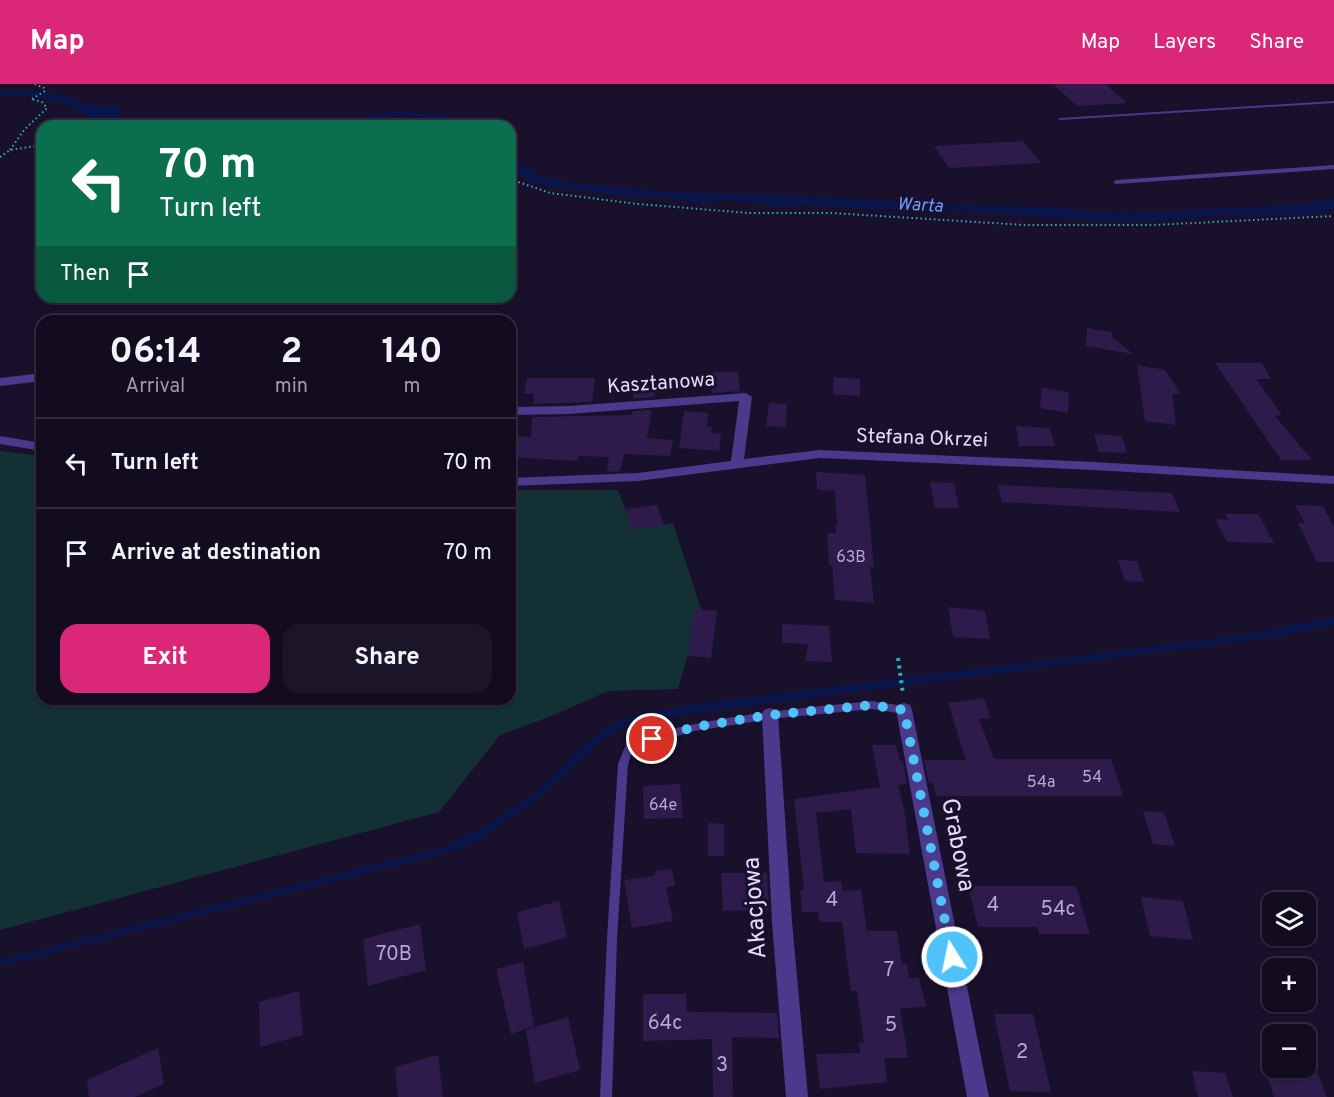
<!DOCTYPE html>
<html lang="en">
<head>
<meta charset="utf-8">
<style>
  :root { --surface:#130c20; --page:#1c1529; --text:#f1f3f6; --muted:#9d9ba5; --line:#322c3e; --accent:#db2777 }
  body { margin:0; font-family:Overpass,sans-serif; background:var(--page); color:var(--text); height:100vh; display:flex; flex-direction:column; font-size:22px; white-space:nowrap }
  * { box-sizing:border-box; margin:0 }
  p { font-size:20px; color:var(--muted) }
  .icon { flex:none; width:33px; height:33px; fill:none; stroke:currentColor; stroke-width:2; stroke-linecap:round; stroke-linejoin:round }
  .map { position:relative; flex:1; overflow:hidden }
  .sheet { position:absolute; left:36px; top:231px; width:480px; height:390px; display:flex; flex-direction:column; background:var(--surface); border-radius:18px; box-shadow:0 2px 4px #0004,0 0 0 2px var(--line) }
  .sheet>* { flex:none }
  .hud { position:absolute; left:36px; top:36px; width:480px; height:183px; border-radius:18px; box-shadow:0 2px 4px #0004,0 0 0 2px var(--line); background:#0b6e4f; color:#fff; overflow:hidden }
  .controls { position:absolute; left:1262px; top:808px; display:grid; gap:12px }
  .controls a { display:grid; place-items:center; width:54px; height:54px; border-radius:12px; background:var(--surface); box-shadow:0 2px 4px #0004,0 0 0 2px var(--line); font-size:30px }
  .pin { position:absolute; display:grid; place-items:center; width:51px; height:51px; color:#fff; margin:-26px; border:3px solid #fff; border-radius:50%; box-shadow:0 2px 6px #0007 }
  .me { position:absolute; width:66px; margin:-33px; rotate:350deg; stroke-linejoin:round; filter:drop-shadow(0 0 4px #0008) }
  .turn { display:flex; align-items:center; gap:21px; height:126px; padding:0 24px; font-size:27px }
  .turn .icon { width:78px; height:78px; stroke-width:2.5 }
  .turn b { display:block; font-size:42px; line-height:51px }
  .then { display:flex; align-items:center; height:57px; padding:0 24px; background:#0003; gap:12px; font-size:22px }
  .eta { display:flex; justify-content:space-evenly; align-items:center; height:102px; text-align:center }
  .eta b { font-size:36px; font-weight:700; line-height:42px }
  .action { display:flex; gap:12px; margin-top:auto; padding:12px 24px }
  .action a { flex:1; height:69px; border-radius:18px; background:var(--accent); color:#fff; font-size:24px; font-weight:700; line-height:69px; text-align:center }
  .action a+a { background:var(--page); color:var(--text) }
  ul { padding:0; list-style:none }
  li { display:flex; align-items:center; gap:18px; height:90px; padding:0 24px; border-top:2px solid var(--line) }
  li div { flex:1 }
  li b { display:block; font-size:22px }
  li em { font-style:normal }
  header { display:flex; align-items:center; gap:36px; box-sizing:border-box; height:84px; padding:0 30px; background:var(--accent); color:#fff }
  header strong { font-size:28px }
  nav { display:flex; gap:33px; margin-inline-start:auto; font-size:21px }
  .map>svg:first-child { display:block }
  .green { fill:#133035 }
  .water { fill:#09154b }
  .building { fill:#2e1b4c }
  .lines { fill:none; stroke-linecap:round; stroke-linejoin:round }
  .path-far1 { stroke:#2cafc1; stroke-width:2; stroke-dasharray:1.5 3; stroke-linecap:butt }
  .path { stroke:#2cafc1; stroke-width:4; stroke-dasharray:3 4.5; stroke-linecap:butt }
  .lane { fill:#4b398b; fill-rule:evenodd }
  .street { fill:#4b398b; fill-rule:evenodd }
  .route { stroke:#4fc3f7; stroke-width:10; stroke-dasharray:0 18 }
  .labels { text-anchor:middle; dominant-baseline:central; stroke-width:6; stroke-linejoin:round; paint-order:stroke }
  .number-label { font-size:16px; fill:#b6aad2 }
  .far-water-label { font-size:18px; font-style:italic; fill:#689eff; stroke:#19102b }
  .street-label { font-size:20px; fill:#e4daff; stroke:#19102b }
  .near-number-label { font-size:20px; fill:#b6aad2 }
  .near-street-label { font-size:24px; fill:#e4daff; stroke:#19102b }
</style>
</head>
<body>
<header>
<strong>Map</strong>
<nav><a>Map</a><a>Layers</a><a>Share</a></nav>
</header>
<div class="map">
<svg width="1334" height="1013" viewBox="0 0 1334 1013">
  <rect width="100%" height="100%" fill="#19102b"/>
  <path class="green" d="M 0,367 L 42,372 L 42,615 L 510,615 L 510,406 L 618,406 L 633,445 L 673,439 L 701,525 L 678,605 L 608,607 L 549,633 L 500,651 L 439,728 L 0,846 Z"/>
  <g class="water">
    <path d="M 0,6 L 45,8 L 63,11 L 86,20 L 118,23 L 122,27 L 120,32 L 129,35 L 125,37 L 130,42 L 117,42 L 87,35 L 81,27 L 60,18 L 39,13 L 0,11 Z"/>
    <path d="M 395,27 L 439,30 L 493,42 C 463,42 435,34 408,32 C 396,31 386,34 376,37 C 358,41 336,42 316,42 Z"/>
    <path d="M 510,75 L 531,84 L 537,91 L 566,98 L 682,109 L 765,110 L 979,122 L 1060,123 L 1091,128 L 1137,129 L 1302,120 L 1334,114 L 1334,125 L 1312,130 L 1230,131 L 1160,137 L 1117,138 L 945,126 L 867,125 L 804,121 L 773,123 L 760,119 L 720,116 L 701,120 L 669,114 L 624,112 L 547,101 L 528,96 L 510,87 Z"/>
    <path d="M 1334,533 L 1334,541 L 1282,552 L 645,636 L 622,644 L 601,657 L 545,709 L 491,748 L 468,762 L 433,773 L 0,882 L 0,876 L 437,765 C 474,750 516,726 546,699 C 568,679 586,656 612,641 C 635,628 665,626 691,621 L 1249,550 Z"/>
  </g>
  <g class="building">
    <path d="M 1053,0 L 1105,0 L 1127,19 L 1077,22 Z"/>
    <path d="M 1023,57 L 1041,79 L 949,84 L 934,62 Z"/>
    <path d="M 1087,244 L 1112,248 L 1112,253 L 1133,270 L 1086,262 Z"/>
    <path d="M 1215,279 L 1262,279 L 1271,295 L 1256,295 L 1282,331 L 1275,332 L 1312,376 L 1281,376 Z"/>
    <path d="M 1137,281 L 1165,286 L 1181,310 L 1172,310 L 1176,341 L 1145,337 Z"/>
    <path d="M 711,288 L 738,288 L 740,307 L 712,309 Z"/>
    <path d="M 834,293 L 860,295 L 860,312 L 833,310 Z"/>
    <path d="M 527,294 L 595,294 L 592,318 L 533,320 L 534,310 L 524,310 Z"/>
    <path d="M 634,294 L 658,294 L 654,313 L 633,315 Z"/>
    <path d="M 1042,304 L 1069,308 L 1068,329 L 1040,324 Z"/>
    <path d="M 769,319 L 787,320 L 786,343 L 766,342 Z"/>
    <path d="M 652,326 L 647,354 L 673,356 L 670,372 L 624,370 L 620,387 L 607,388 L 609,373 L 579,372 L 577,377 L 510,373 L 510,352 L 531,353 L 532,333 L 632,331 L 632,327 Z"/>
    <path d="M 684,327 L 708,329 L 707,343 L 712,343 L 711,349 L 721,350 L 719,367 L 679,364 Z"/>
    <path d="M 1016,342 L 1050,344 L 1055,362 L 1019,362 Z"/>
    <path d="M 1094,350 L 1122,352 L 1127,369 L 1099,368 Z"/>
    <path d="M 816,388 L 865,391 L 874,483 L 870,483 L 874,519 L 835,516 L 832,481 L 829,481 L 827,449 L 836,449 L 835,442 L 837,442 L 835,407 L 817,406 Z"/>
    <path d="M 930,398 L 954,399 L 959,424 L 935,424 Z"/>
    <path d="M 998,401 L 1172,409 L 1180,428 L 1002,418 Z"/>
    <path d="M 657,421 L 664,441 L 632,446 L 626,425 Z"/>
    <path d="M 1295,421 L 1323,422 L 1334,443 L 1334,478 L 1317,478 L 1298,439 L 1305,439 Z"/>
    <path d="M 1225,430 L 1258,430 L 1274,459 L 1227,458 L 1215,435 L 1228,436 Z"/>
    <path d="M 1118,476 L 1137,477 L 1144,498 L 1125,497 Z"/>
    <path d="M 948,523 L 985,527 L 990,555 L 953,553 Z"/>
    <path d="M 695,525 L 717,527 L 711,574 L 688,572 Z"/>
    <path d="M 782,540 L 829,542 L 832,578 L 805,577 L 808,560 L 782,559 Z"/>
    <path d="M 984,614 L 991,634 L 979,635 L 994,675 L 1111,675 L 1123,712 L 936,712 L 933,699 L 929,699 L 924,676 L 966,676 L 948,619 Z"/>
    <path d="M 872,661 L 896,661 L 900,677 L 903,677 L 907,700 L 898,701 L 904,724 L 910,770 L 856,769 L 851,725 L 816,729 L 824,798 L 841,797 L 843,807 L 861,806 L 867,847 L 897,847 L 902,880 L 907,880 L 909,894 L 919,894 L 926,923 L 900,924 L 908,974 L 884,974 L 887,998 L 820,1005 L 816,970 L 860,969 L 859,959 L 864,959 L 857,907 L 851,907 L 842,838 L 820,838 L 818,828 L 802,828 L 800,806 L 804,806 L 794,715 L 880,703 Z"/>
    <path d="M 680,700 L 683,734 L 644,735 L 643,702 Z"/>
    <path d="M 1143,727 L 1164,728 L 1175,762 L 1153,760 Z"/>
    <path d="M 708,739 L 724,740 L 724,772 L 708,772 Z"/>
    <path d="M 672,785 L 675,802 L 666,803 L 673,837 L 632,844 L 624,796 L 655,792 L 655,787 Z"/>
    <path d="M 721,789 L 767,789 L 769,826 L 723,827 Z"/>
    <path d="M 968,802 L 1076,802 L 1090,850 L 1039,850 L 1037,843 L 978,843 Z"/>
    <path d="M 1141,813 L 1183,817 L 1193,856 L 1150,852 Z"/>
    <path d="M 559,817 L 567,853 L 524,865 L 517,828 Z"/>
    <path d="M 420,840 L 426,886 L 368,902 L 363,855 Z"/>
    <path d="M 523,878 L 534,942 L 511,950 L 496,885 Z"/>
    <path d="M 299,907 L 303,951 L 260,963 L 259,918 Z"/>
    <path d="M 643,910 L 686,910 L 687,928 L 777,929 L 779,954 L 732,953 L 733,1013 L 713,1013 L 712,955 L 643,957 Z"/>
    <path d="M 994,930 L 1033,930 L 1051,1008 L 1010,1007 Z"/>
    <path d="M 568,933 L 580,986 L 535,999 L 526,946 Z"/>
    <path d="M 158,964 L 164,1000 L 135,1013 L 89,1013 L 87,996 Z"/>
    <path d="M 438,971 L 443,1013 L 398,1013 L 395,983 Z"/>
    <path d="M 1264,984 L 1316,984 L 1327,1013 L 1274,1013 Z"/>
    <path d="M 1192,987 L 1225,989 L 1233,1013 L 1198,1013 Z"/>
  </g>
  <g class="lines">
    <g class="path-far1">
      <path d="M 32,15 L 45,7 L 44,4 L 35,0"/>
      <path d="M 10,66 L 24,46 L 47,24 L 42,18 L 31,15"/>
      <path d="M 0,73 L 10,66 L 42,61"/>
      <path d="M 510,95 L 550,109 L 638,120 L 749,129 L 831,129 L 1025,141 L 1153,141 L 1334,132"/>
    </g>
    <path class="path" d="M 898,574 L 903,610"/>
    <g class="lane">
      <path d="M 1334,17 L 1334,19 L 1060,36 L 1058,35 L 1060,34 Z"/>
      <path d="M 1334,81 L 1334,85 L 1116,100 L 1113,98 L 1116,96 Z"/>
      <path d="M 872,617 L 904,622 L 907,623 L 909,626 L 907,629 L 904,630 L 872,625 L 770,635 L 695,647 L 634,664 L 628,680 L 617,855 L 612,1013 L 600,1013 L 607,855 L 618,680 L 627,658 C 706,632 789,625 872,617 Z"/>
    </g>
    <g class="street">
      <path d="M 42,289 L 42,297 L 0,302 L 0,294 Z"/>
      <path d="M 746,309 L 752,313 L 744,375 L 820,366 L 1094,378 L 1334,392 L 1334,400 L 1094,386 L 820,374 L 638,397 L 510,402 L 510,394 L 638,389 L 731,377 L 739,317 L 569,330 L 510,331 L 510,323 L 569,322 Z"/>
      <path d="M 0,352 L 42,359 L 42,367 L 0,360 Z"/>
      <path d="M 904,619 L 910,621 L 912,626 L 989,1013 L 967,1013 L 896,626 L 898,621 Z"/>
      <path d="M 770,624 L 776,626 L 778,631 L 792,838 L 808,1013 L 786,1013 L 772,838 L 762,631 L 764,626 Z"/>
    </g>
  </g>
  <g class="lines">
    <path class="route" d="M 652,655 L 695,643 L 770,631 L 872,621 L 904,626 L 952,873"/>
  </g>
  <g class="labels">
    <g class="number-label">
      <text x="851" y="474">63B</text>
      <text x="1092" y="694">54</text>
      <text x="1041" y="699">54a</text>
      <text x="663" y="722">64e</text>
    </g>
    <g class="far-water-label">
      <text transform="translate(920 122) rotate(3)">Warta</text>
    </g>
    <g class="street-label">
      <text transform="translate(661 300) rotate(-4)">Kasztanowa</text>
      <text transform="translate(922 355) rotate(2)">Stefana Okrzei</text>
    </g>
    <g class="near-number-label">
      <text x="832" y="817">4</text>
      <text x="993" y="822">4</text>
      <text x="1058" y="826">54c</text>
      <text x="394" y="871">70B</text>
      <text x="889" y="887">7</text>
      <text x="665" y="940">64c</text>
      <text x="891" y="942">5</text>
      <text x="1022" y="969">2</text>
      <text x="722" y="982">3</text>
    </g>
    <g class="near-street-label">
      <text transform="translate(957 761) rotate(79)">Grabowa</text>
      <text transform="translate(756 824) rotate(-94)">Akacjowa</text>
    </g>
  </g>
</svg>
<div class="controls">
<a><svg class="icon" aria-label="layers" viewBox="0 0 24 24"><path d="M12 4l9 5-9 5-9-5zM3 14l9 5 9-5"/></svg></a>
<a>+</a>
<a>−</a>
</div>
<div class="pin" style="left:652px;top:655px;background:#d93025"><svg class="icon" aria-label="arrive" viewBox="0 0 24 24"><path d="M6 21V4h12l-3 4 3 4H6"/></svg></div>
<svg class="me" style="left:952px;top:873px" viewBox="-20 -20 40 40"><circle r="17" fill="#4fc3f7" stroke="#fff" stroke-width="3"/><path d="M0-11L8 9 0 5-8 9z" fill="#fff"/></svg>
<div class="hud">
<div class="turn"><svg class="icon" aria-label="left" viewBox="0 0 24 24"><path d="M17 20v-9H6M10 6l-5 5 5 5"/></svg><div><b>70 m</b>Turn left</div></div>
<div class="then">Then<svg class="icon" aria-label="arrive" viewBox="0 0 24 24"><path d="M6 21V4h12l-3 4 3 4H6"/></svg></div>
</div>
<section class="sheet">
<div class="eta">
<div><b>06:14</b><p>Arrival</p></div>
<div><b>2</b><p>min</p></div>
<div><b>140</b><p>m</p></div>
</div>
<ul>
<li><svg class="icon" aria-label="left" viewBox="0 0 24 24"><path d="M17 20v-9H6M10 6l-5 5 5 5"/></svg><div><b>Turn left</b></div><em>70 m</em></li>
<li><svg class="icon" aria-label="arrive" viewBox="0 0 24 24"><path d="M6 21V4h12l-3 4 3 4H6"/></svg><div><b>Arrive at destination</b></div><em>70 m</em></li>
</ul>
<div class="action"><a>Exit</a><a>Share</a></div>
</section>
</div>
</body>
</html>
